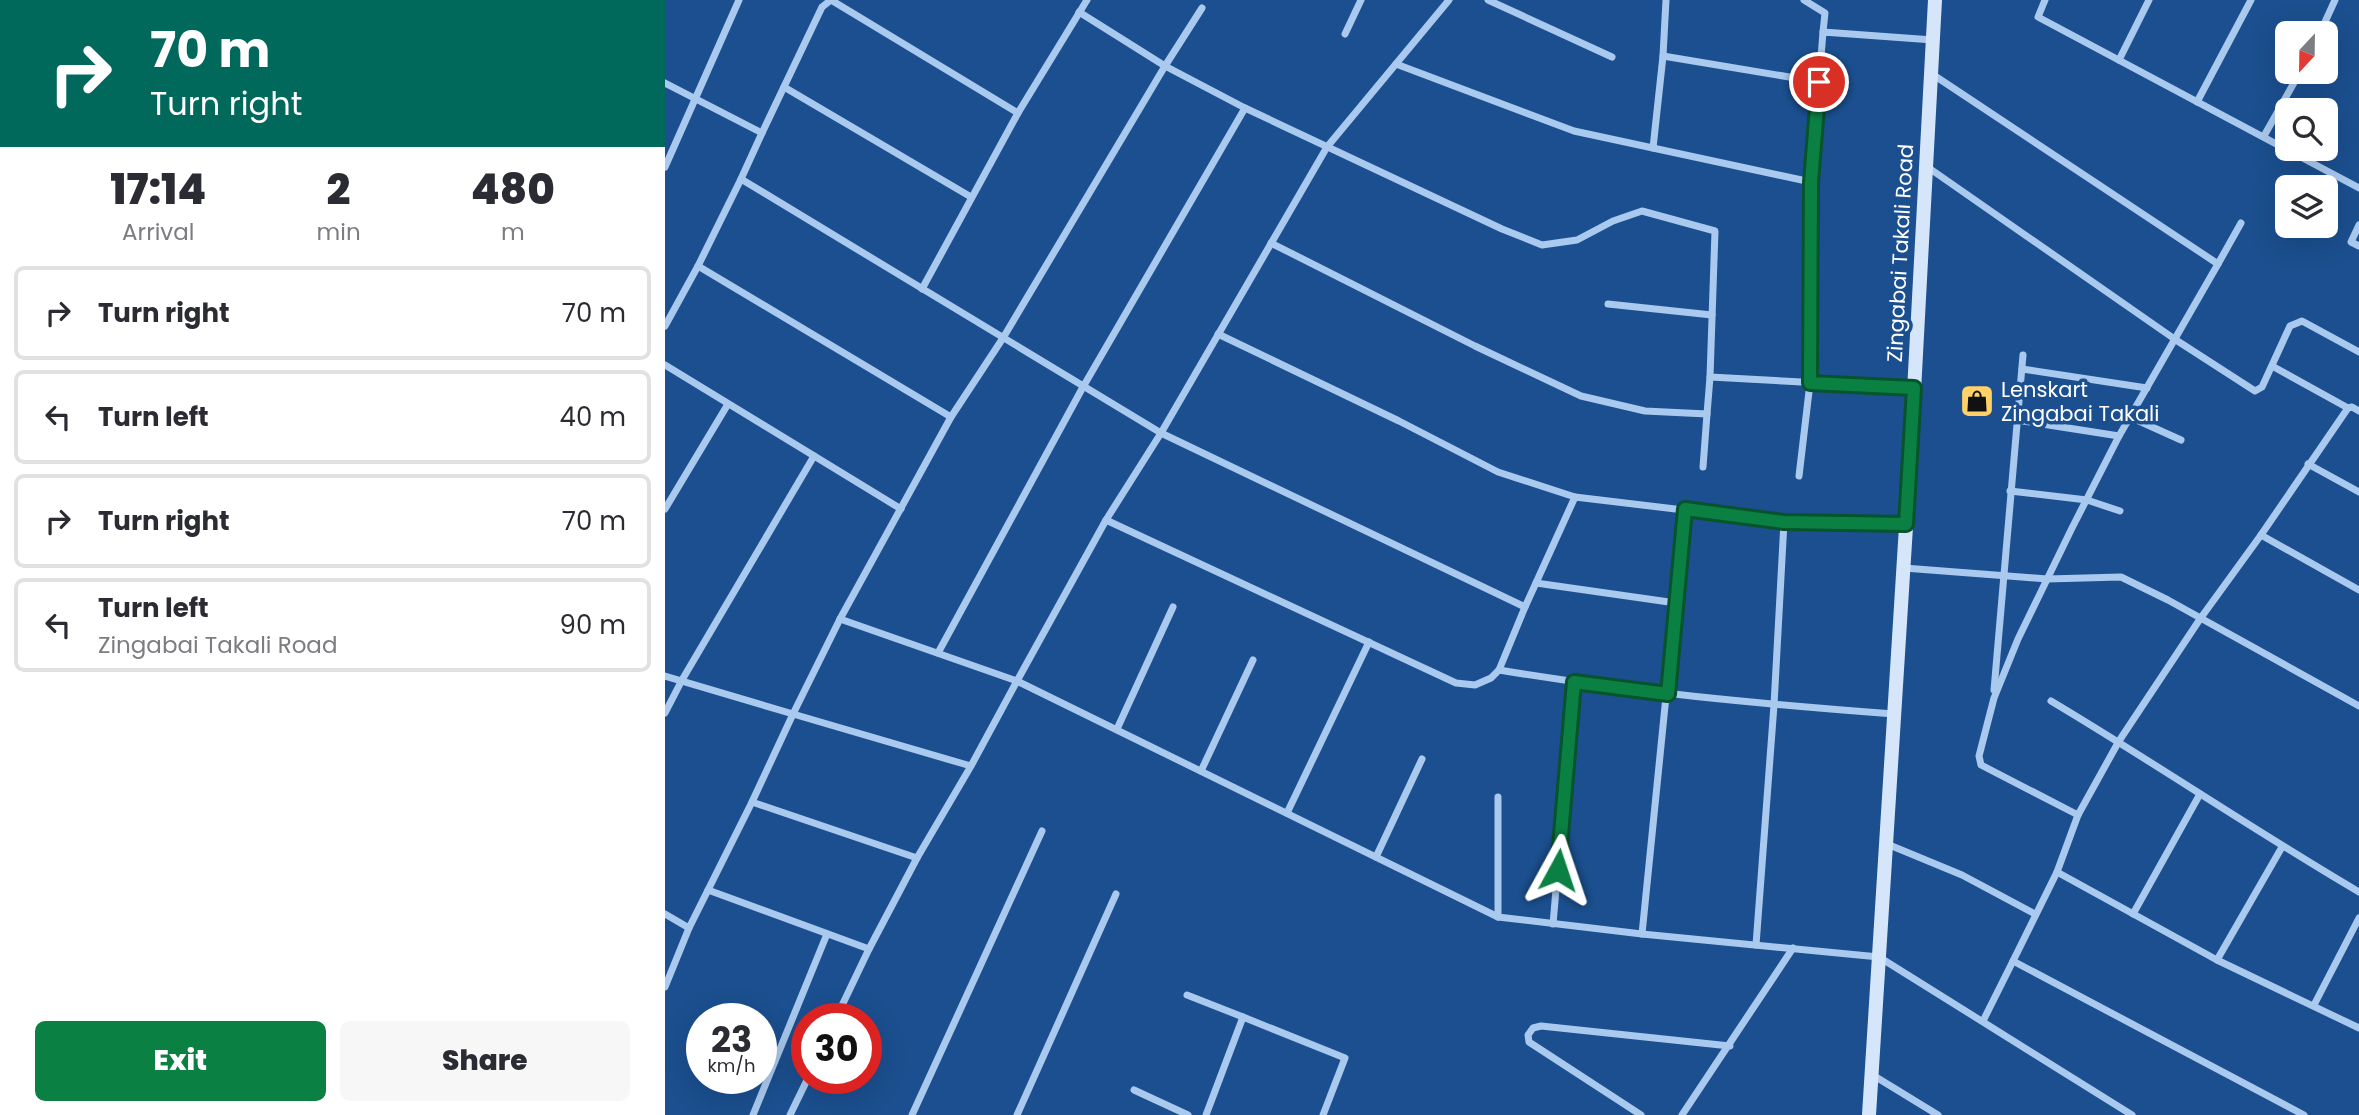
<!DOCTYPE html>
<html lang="en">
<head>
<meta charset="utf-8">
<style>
  :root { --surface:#fff; --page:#f7f7f7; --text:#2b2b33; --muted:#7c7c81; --line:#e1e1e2; --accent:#0b8043 }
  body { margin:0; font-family:Poppins,sans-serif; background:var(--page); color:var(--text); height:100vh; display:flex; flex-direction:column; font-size:26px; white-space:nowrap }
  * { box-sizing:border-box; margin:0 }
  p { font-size:23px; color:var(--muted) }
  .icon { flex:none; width:38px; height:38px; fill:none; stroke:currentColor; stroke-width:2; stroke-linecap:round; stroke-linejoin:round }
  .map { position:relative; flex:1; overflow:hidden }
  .drawer { display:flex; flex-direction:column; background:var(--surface); width:665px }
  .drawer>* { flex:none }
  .top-card { background:#00695c; color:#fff; overflow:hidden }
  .needle { width:46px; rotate:202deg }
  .fabs { position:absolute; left:1610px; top:21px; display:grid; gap:14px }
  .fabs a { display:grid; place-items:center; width:63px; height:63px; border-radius:10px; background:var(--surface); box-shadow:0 7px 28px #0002; font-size:35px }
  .speed { position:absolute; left:21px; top:1003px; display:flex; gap:14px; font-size:35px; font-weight:700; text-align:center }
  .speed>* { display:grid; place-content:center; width:91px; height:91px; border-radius:50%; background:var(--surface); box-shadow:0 7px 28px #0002; line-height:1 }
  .speed small { font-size:18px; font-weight:400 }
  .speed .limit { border:10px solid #d22; background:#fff; color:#111 }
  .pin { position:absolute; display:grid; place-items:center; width:60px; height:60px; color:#fff; margin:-30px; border:4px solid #fff; border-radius:50%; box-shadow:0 2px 7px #0007 }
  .me { position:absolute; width:77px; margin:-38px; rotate:5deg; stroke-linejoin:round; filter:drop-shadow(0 0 5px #0008) }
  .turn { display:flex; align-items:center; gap:24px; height:147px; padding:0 35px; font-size:32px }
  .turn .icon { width:91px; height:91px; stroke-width:2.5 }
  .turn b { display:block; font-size:49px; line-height:60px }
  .eta { display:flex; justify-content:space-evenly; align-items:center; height:119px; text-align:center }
  .eta b { font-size:42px; font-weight:800; line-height:49px }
  .button { display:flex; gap:14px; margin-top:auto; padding:14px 35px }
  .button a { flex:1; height:80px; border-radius:10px; background:var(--accent); color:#fff; font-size:28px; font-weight:800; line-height:80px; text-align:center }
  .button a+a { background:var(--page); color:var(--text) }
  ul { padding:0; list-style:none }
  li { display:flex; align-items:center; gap:21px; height:94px; margin:0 14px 10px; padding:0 21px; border:4px solid var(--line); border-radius:10px }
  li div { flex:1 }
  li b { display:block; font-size:26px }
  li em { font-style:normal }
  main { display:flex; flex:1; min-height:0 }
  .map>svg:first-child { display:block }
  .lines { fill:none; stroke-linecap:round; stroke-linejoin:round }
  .street { stroke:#a9c9ee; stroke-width:7 }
  .secondary { stroke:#d6e6fa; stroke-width:14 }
  .route-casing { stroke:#07532c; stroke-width:18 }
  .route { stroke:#0b8043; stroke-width:12 }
  .labels { text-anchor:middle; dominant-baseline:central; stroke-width:7; stroke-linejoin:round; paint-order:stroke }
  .street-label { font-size:21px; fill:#fff; stroke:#1b4f8f }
  .poi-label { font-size:21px; fill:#fff; stroke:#1b4f8f; text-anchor:start }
</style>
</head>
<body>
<main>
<section class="drawer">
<div class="top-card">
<div class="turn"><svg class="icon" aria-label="right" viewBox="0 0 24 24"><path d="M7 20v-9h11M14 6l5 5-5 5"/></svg><div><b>70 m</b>Turn right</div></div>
</div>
<div class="eta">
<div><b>17:14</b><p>Arrival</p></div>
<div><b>2</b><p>min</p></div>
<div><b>480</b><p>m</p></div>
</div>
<ul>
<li><svg class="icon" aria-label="right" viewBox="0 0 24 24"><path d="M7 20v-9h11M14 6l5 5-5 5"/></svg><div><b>Turn right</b></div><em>70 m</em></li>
<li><svg class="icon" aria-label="left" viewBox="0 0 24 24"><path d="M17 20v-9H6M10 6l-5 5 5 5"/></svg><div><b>Turn left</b></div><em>40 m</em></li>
<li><svg class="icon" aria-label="right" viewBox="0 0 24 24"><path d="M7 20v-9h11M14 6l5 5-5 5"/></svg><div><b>Turn right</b></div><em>70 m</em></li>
<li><svg class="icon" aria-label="left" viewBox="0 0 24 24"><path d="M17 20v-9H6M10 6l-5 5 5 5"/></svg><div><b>Turn left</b><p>Zingabai Takali Road</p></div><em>90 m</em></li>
</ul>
<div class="button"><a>Exit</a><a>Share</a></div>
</section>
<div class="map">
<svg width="1694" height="1115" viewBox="0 0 1694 1115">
  <rect width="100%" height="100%" fill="#1b4f8f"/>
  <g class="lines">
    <g class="street">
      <path d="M 784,0 L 662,147 L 496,433 L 441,520 L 791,683 L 810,685 L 826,678 L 834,670 L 860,607 L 910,497 L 1119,522 L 1241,524"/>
      <path d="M 823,0 L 947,57"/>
      <path d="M 1139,0 L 1160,13 L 1158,32"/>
      <path d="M 1380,0 L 1373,17 L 1694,188"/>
      <path d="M 414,12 L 500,66 L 580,108 L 837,229 L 877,245 L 912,240 L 948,221 L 977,211 L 1050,231 L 1045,377"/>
      <path d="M 1655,33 L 1670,0"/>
      <path d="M 680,34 L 696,0"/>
      <path d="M 998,56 L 1154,82 L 1158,32 L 1268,40"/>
      <path d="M 1454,60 L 1484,0"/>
      <path d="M 731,64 L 909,131 L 1146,182"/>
      <path d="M 1267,74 L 1553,264 L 1454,436 L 1407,528 L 1353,639 L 1329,698 L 1314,756 L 1316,765 L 1413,815"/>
      <path d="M 0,83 L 97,133 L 76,179 L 496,433 L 860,607"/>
      <path d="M 119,87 L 306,197"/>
      <path d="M 1532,102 L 1586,0"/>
      <path d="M 97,133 L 157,7 L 166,0 L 353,113"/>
      <path d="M 1599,136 L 1635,72"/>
      <path d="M 988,148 L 998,56 L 1001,0"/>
      <path d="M 1261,166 L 1511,340 L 1590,391 L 1597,387 L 1625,326 L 1637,321 L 1694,352"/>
      <path d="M 0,167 L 74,0"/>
      <path d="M 1694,225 L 1686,242 L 1694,246"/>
      <path d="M 606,243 L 810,346 L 916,396 L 980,411 L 1042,414 L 1045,377 L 1249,388"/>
      <path d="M 1553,264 L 1576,223"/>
      <path d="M 33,266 L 286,417"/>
      <path d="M 257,289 L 353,113 L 422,0"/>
      <path d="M 943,304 L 1047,315"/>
      <path d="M 0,326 L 33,266 L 76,179"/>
      <path d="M 553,334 L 734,421 L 833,472 L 910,497"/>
      <path d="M 0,365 L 236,509"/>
      <path d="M 1607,366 L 1683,408"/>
      <path d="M 1357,369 L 1482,388"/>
      <path d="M 1465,417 L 1516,440"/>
      <path d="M 1352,420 L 1454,436"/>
      <path d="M 1643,464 L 1694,492"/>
      <path d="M 1038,467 L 1042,414"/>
      <path d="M 1134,476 L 1145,383 L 1146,182 L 1154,82"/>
      <path d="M 1345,491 L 1422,500 L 1455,511"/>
      <path d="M 0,509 L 63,404"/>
      <path d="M 1596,535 L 1694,590"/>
      <path d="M 1239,568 L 1382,579 L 1456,577 L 1503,600 L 1694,706"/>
      <path d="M 871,583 L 1011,603"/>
      <path d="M 175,619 L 352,681 L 441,520"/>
      <path d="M 273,653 L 418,387 L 580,108"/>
      <path d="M 834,670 C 965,692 1097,704 1229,714"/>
      <path d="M 0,676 L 128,714 L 175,619 L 286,417 L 338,338 L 500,66 L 537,8"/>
      <path d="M 1329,690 L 1358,355"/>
      <path d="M 1386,701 C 1490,763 1590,831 1694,892"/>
      <path d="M 0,713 L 17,680 L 149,456"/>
      <path d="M 452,729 L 508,607"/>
      <path d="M 306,766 L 252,858 L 87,802 L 128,714 L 306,766 L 352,681 L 833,917"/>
      <path d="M 536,771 L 588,660"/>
      <path d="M 833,797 L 833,917 L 977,934 L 1020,508"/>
      <path d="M 622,813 L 704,642"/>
      <path d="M 1222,844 L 1297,875 L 1370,914"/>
      <path d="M 711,857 L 757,759"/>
      <path d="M 1392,872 L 1552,960 L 1694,1028"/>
      <path d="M 43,890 L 87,802"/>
      <path d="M 0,914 L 24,928 L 43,890 L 204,949 L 171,1018"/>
      <path d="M 1468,914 L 1535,794"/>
      <path d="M 888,924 L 909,682"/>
      <path d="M 977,934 L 1214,957 L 1467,1115"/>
      <path d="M 1091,945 L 1109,705 L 1119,522"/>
      <path d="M 204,949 L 252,858"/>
      <path d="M 1552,960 L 1617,847"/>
      <path d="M 0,987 L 24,928"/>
      <path d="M 522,995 L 578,1017"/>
      <path d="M 1649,1005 L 1694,918"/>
      <path d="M 1318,1021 L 1348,961"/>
      <path d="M 1206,1074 L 1273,1115"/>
      <path d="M 469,1090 L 523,1115"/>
      <path d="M 88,1115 L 162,934"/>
      <path d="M 125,1115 L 143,1078"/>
      <path d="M 247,1115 L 377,831"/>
      <path d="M 352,1115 L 451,894"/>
      <path d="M 541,1115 L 578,1017 L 680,1058 L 658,1115"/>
      <path d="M 976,1115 L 864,1042 L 863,1035 L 868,1028 L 876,1026 L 1065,1046"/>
      <path d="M 1017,1115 L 1128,948"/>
      <path d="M 1639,1115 L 1348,961 L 1392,872 L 1413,815 L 1454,741 L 1535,619 L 1596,535 L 1683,408 L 1687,407 L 1694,411"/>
    </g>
    <path class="secondary" d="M 1204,1115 L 1246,447 L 1270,0"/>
  </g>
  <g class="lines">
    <g class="route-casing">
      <path id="route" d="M 893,870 L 909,682 L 1003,694 L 1020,509 L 1119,522 L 1241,524 L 1249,388 L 1145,383 L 1146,182 L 1154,82"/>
    </g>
    <use href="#route" class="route"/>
  </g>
  <defs>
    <g id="shop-square" transform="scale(1.75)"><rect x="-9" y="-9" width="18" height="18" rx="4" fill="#ffd166" stroke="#1b4f8f"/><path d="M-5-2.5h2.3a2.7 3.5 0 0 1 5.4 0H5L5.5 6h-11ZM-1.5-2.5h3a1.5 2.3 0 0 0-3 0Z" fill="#111"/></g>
  </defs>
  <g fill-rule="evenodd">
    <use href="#shop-square" x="1312" y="401"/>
  </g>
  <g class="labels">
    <g class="street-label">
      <text transform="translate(1235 253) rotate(-87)">Zingabai Takali Road</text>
    </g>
    <g class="poi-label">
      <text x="1336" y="389">Lenskart<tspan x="1336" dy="24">Zingabai Takali</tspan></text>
    </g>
  </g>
</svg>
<div class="fabs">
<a><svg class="needle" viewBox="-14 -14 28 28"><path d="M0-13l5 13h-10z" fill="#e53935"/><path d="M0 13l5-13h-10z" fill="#7c7c81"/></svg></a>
<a><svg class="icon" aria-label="search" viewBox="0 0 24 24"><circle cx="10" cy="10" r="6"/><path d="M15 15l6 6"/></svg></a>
<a><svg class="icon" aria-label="layers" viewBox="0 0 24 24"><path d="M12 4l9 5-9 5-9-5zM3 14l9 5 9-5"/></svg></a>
</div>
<div class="speed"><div>23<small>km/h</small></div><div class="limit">30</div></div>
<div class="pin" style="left:1154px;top:82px;background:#d93025"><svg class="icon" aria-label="arrive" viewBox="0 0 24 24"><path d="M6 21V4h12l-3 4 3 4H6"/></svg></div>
<svg class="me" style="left:893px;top:870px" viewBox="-20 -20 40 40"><path d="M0-17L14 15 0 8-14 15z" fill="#0b8043" stroke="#fff" stroke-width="4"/></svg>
</div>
</main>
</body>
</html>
